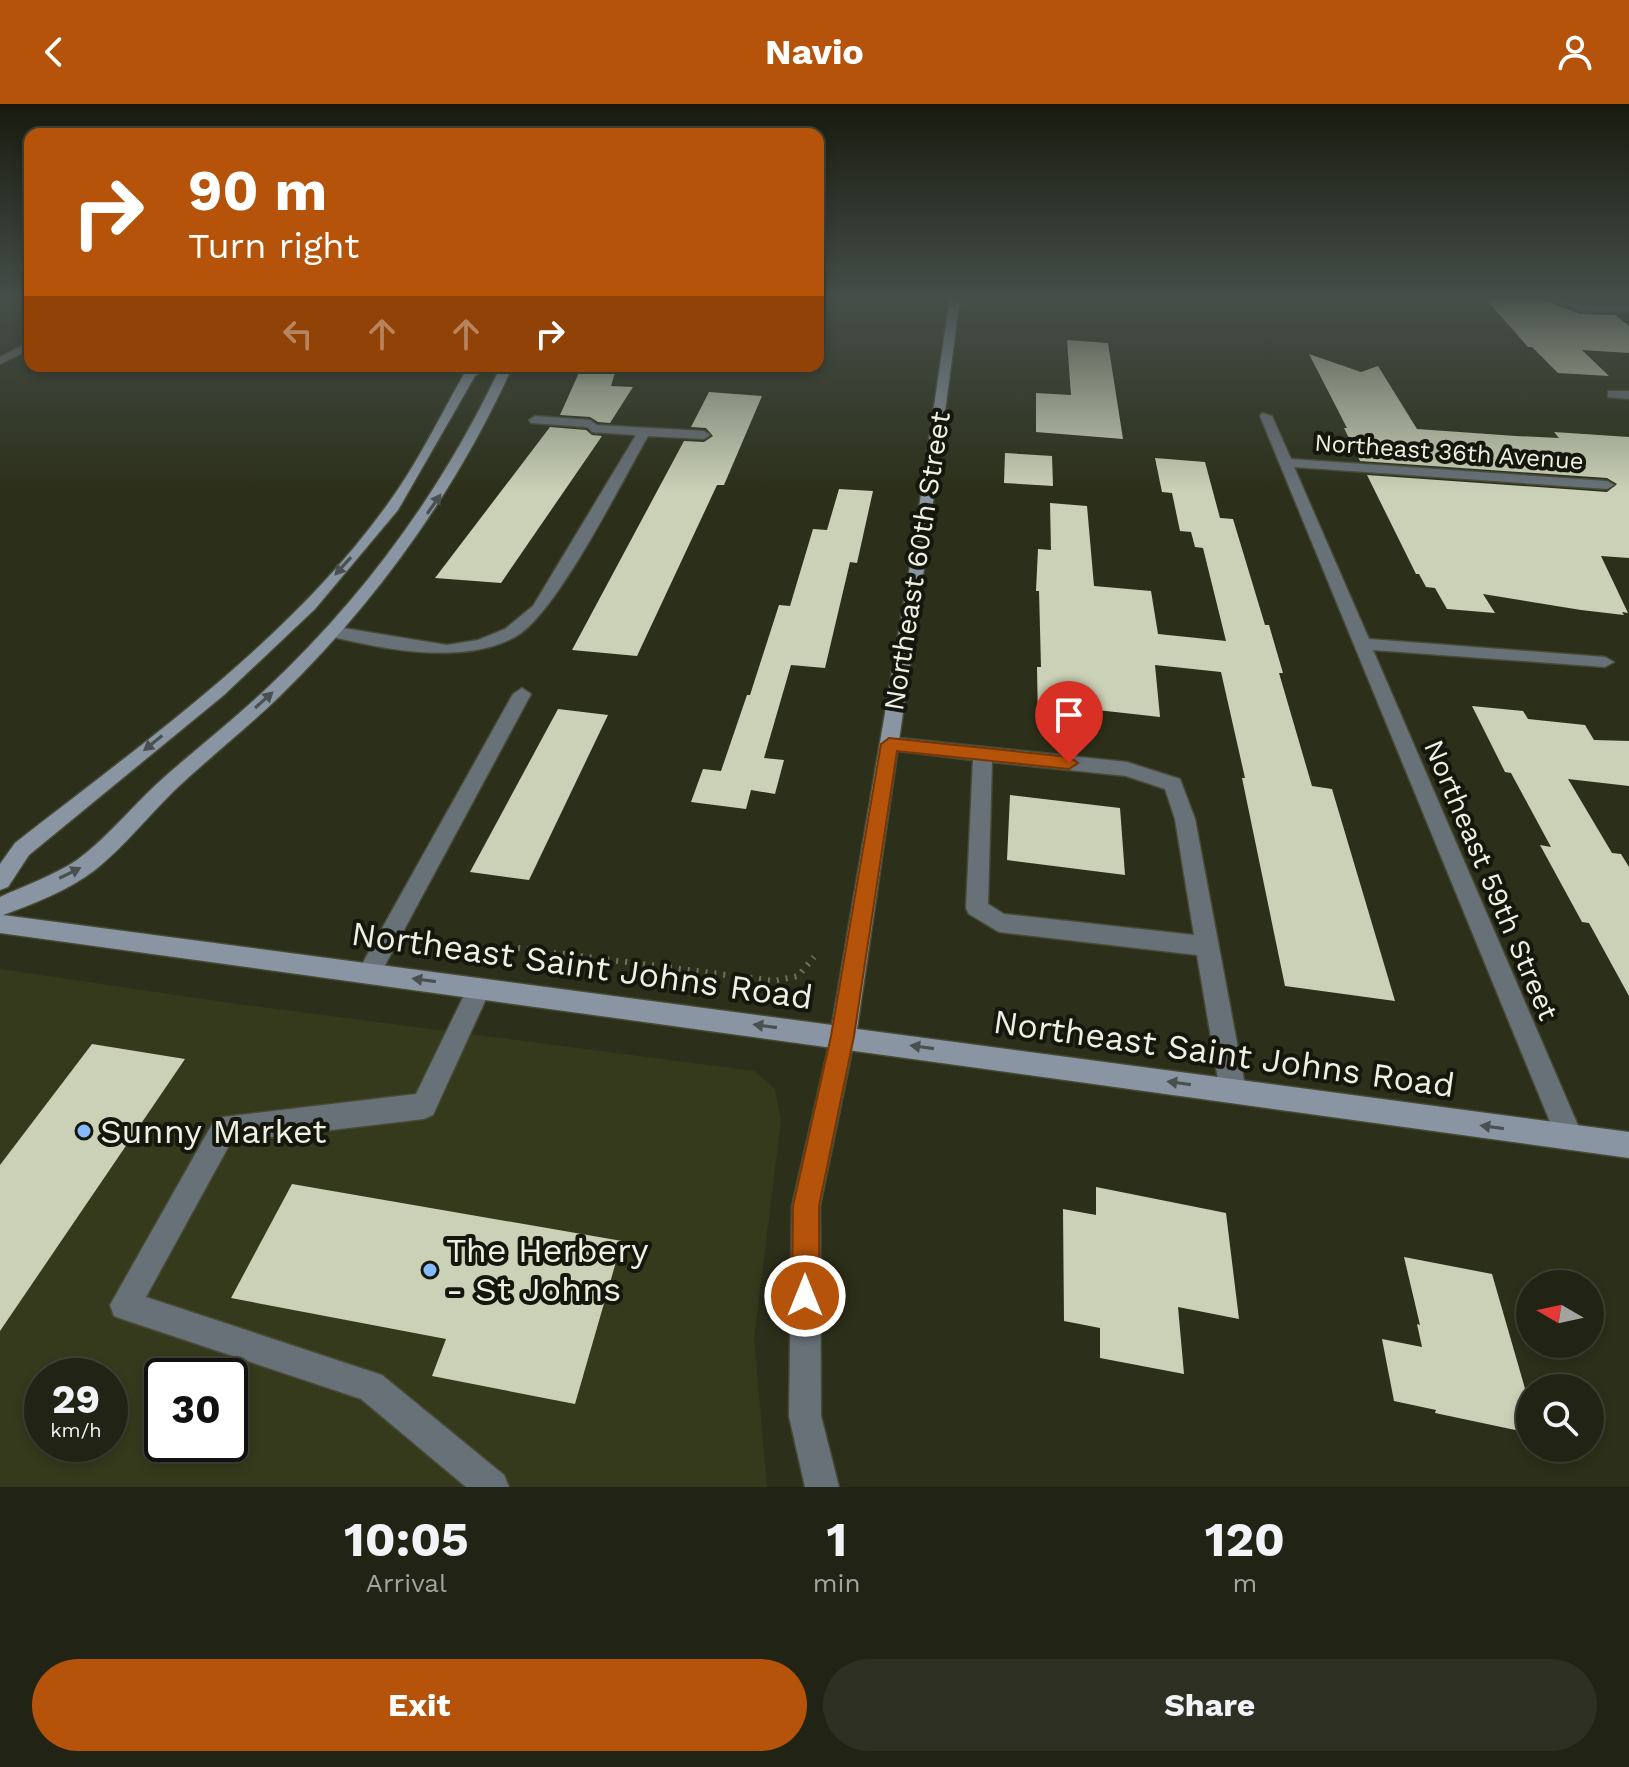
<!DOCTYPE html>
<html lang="en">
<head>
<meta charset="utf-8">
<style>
  :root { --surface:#212414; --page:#2d3022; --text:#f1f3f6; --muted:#a2a4a0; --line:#3e4134; --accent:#b45309 }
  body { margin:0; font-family:"Work Sans",sans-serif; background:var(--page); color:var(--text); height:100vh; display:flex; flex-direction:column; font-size:30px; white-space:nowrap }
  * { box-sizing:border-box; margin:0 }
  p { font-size:26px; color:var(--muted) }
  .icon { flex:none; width:44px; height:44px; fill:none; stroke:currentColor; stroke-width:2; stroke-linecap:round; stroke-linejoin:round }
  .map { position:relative; height:1383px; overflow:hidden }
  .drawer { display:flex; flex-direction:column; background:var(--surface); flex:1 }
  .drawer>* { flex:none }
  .guide { position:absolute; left:24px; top:24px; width:800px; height:244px; border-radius:16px; box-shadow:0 4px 12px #0003,0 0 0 2px var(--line); background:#b45309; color:#fff; overflow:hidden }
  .needle { width:52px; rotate:279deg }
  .fabs { position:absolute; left:1516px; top:1166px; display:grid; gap:16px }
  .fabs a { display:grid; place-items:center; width:88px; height:88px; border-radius:50%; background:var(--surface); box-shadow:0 4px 12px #0003,0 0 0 2px var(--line); font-size:40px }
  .speed { position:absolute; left:24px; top:1254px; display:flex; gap:16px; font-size:40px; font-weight:700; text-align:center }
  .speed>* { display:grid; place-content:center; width:104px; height:104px; border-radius:50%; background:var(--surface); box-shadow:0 4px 12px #0003,0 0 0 2px var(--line); line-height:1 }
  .speed small { font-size:20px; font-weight:400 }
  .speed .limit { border:4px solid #111; border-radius:12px; background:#fff; color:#111 }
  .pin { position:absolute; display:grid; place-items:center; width:68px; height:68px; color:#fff; margin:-82px -34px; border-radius:50% 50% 50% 0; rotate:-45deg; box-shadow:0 0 8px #0007 }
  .pin .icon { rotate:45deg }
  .me { position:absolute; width:88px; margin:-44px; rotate:0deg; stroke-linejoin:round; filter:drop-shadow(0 0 6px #0008) }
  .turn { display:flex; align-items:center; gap:28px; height:168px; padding:0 32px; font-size:36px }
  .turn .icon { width:104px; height:104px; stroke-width:2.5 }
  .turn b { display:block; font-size:56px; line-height:68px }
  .lanes { display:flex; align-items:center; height:76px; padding:0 32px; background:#0003; justify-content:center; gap:40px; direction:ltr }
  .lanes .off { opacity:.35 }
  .eta { display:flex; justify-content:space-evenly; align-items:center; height:136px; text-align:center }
  .eta b { font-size:48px; font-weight:700; line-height:56px }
  .primary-button { display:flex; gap:16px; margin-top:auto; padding:16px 32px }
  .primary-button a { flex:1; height:92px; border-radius:48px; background:var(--accent); color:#fff; font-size:32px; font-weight:700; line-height:92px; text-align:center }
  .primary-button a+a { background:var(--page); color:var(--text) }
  header { display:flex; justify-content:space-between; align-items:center; height:104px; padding:0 32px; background:var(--accent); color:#fff; font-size:36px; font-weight:700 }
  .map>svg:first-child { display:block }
  .built { fill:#353a1d; fill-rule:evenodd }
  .building { fill:#cbd1b7 }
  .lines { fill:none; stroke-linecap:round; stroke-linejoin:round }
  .lane-casing { stroke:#474b36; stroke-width:3 }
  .street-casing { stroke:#474b36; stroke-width:3 }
  .secondary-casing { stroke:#474b36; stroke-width:3 }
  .path { stroke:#6e715e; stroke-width:6; stroke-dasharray:2 7; stroke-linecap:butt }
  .lane { fill:#687078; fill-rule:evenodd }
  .street { fill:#687078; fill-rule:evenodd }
  .secondary { fill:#8a95a3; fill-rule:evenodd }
  .oneway { fill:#4a5050 }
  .route { fill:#b45309; stroke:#753606; stroke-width:2 }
  .poi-dot { fill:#86bbfb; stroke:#15170d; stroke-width:3 }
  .labels { text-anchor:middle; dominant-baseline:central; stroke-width:8; stroke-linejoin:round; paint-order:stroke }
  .far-street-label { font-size:24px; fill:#edf0e2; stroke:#15170d }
  .street-label { font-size:28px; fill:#edf0e2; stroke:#15170d }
  .near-street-label { font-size:34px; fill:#edf0e2; stroke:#15170d }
  .near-poi-label { font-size:34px; fill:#edf0e2; stroke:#15170d; text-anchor:start }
</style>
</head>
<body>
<header><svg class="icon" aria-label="back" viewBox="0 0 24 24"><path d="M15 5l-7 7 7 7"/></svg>Navio<svg class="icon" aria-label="person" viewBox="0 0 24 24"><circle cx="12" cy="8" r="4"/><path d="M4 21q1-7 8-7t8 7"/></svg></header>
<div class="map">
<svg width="1629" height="1383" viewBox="0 0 1629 1383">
  <rect width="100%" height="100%" fill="#2c301a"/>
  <path class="built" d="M 0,865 L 230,899 L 754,967 L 775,985 L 781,1017 L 754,1234 L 767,1383 L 0,1383 ZM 42,1272 L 110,1272 L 110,1340 L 42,1340 ZM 162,1272 L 230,1272 L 230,1340 L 162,1340 Z"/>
  <g class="building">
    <path d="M 1485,194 L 1539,194 L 1580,210 L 1615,211 L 1629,222 L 1629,249 L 1582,246 L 1609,272 L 1558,269 L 1532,243 L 1528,243 Z"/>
    <path d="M 1067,236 L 1108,239 L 1123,335 L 1036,328 L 1036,289 L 1071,291 Z"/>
    <path d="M 1309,250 L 1361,268 L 1378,262 L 1417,325 L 1516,332 L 1559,334 L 1554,328 L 1629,333 L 1629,454 L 1601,452 L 1628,509 L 1622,508 L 1624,511 L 1581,506 L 1483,490 L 1495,509 L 1447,505 L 1435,484 L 1426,483 L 1419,470 L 1416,470 L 1367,371 L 1607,388 L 1617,380 L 1607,374 L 1360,357 L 1344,324 L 1347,324 Z"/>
    <path d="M 582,262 L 617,262 L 611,282 L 633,283 L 610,319 L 598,318 L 590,313 L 560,311 Z"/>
    <path d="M 709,288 L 762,292 L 724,381 L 717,381 L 637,552 L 572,546 L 684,337 L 704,338 L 713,332 L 706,324 L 691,323 Z"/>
    <path d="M 550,323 L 586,326 L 592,331 L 602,332 L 501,479 L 435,474 Z"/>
    <path d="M 1005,349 L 1052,352 L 1053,382 L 1004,379 Z"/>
    <path d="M 1155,354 L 1205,358 L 1220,414 L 1233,415 L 1265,521 L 1269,521 L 1283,569 L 1279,569 L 1312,682 L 1332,685 L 1395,897 L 1285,882 L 1242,674 L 1245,674 L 1221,568 L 1155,561 L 1160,613 L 1088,605 L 1089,623 L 1038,617 L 1037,563 L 1041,563 L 1039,487 L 1036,487 L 1038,445 L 1051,446 L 1050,399 L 1087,402 L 1094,482 L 1151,487 L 1158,530 L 1226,537 L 1203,444 L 1195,443 L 1191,428 L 1180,427 L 1172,389 L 1162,388 Z"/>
    <path d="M 839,385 L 873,387 L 857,459 L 850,458 L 825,564 L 791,561 L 764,654 L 784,656 L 775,690 L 751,686 L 746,705 L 691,698 L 703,665 L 721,667 L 747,591 L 750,591 L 779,501 L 790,502 L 813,425 L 827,426 Z"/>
    <path d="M 1472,602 L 1523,607 L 1528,615 L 1585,621 L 1594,636 L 1629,637 L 1629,682 L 1568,675 L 1612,749 L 1621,750 L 1629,763 L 1629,892 L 1589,819 L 1582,818 L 1540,741 L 1551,743 L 1511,669 L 1505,668 Z"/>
    <path d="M 558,605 L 608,611 L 529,776 L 470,768 Z"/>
    <path d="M 1010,691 L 1120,704 L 1125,771 L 1007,756 Z"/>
    <path d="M 92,940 L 185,955 L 0,1227 L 0,1061 Z"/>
    <path d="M 292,1080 L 622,1137 L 575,1300 L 432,1272 L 446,1235 L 231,1194 Z"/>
    <path d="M 1096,1083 L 1226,1109 L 1239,1215 L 1178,1203 L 1184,1270 L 1100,1254 L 1100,1224 L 1064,1217 L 1063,1105 L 1096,1111 Z"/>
    <path d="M 1404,1153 L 1492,1170 L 1530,1302 L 1530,1329 L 1435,1309 L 1436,1306 L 1394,1297 L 1382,1235 L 1422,1243 L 1417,1220 L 1420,1221 Z"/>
  </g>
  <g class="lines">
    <g class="lane-casing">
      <g id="lane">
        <path d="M 535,312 L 590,316 L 602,325 L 596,329 L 587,323 L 531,319 L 529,316 Z"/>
        <path d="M 522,584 L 531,590 L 377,876 L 369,879 L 361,876 L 357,869 L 361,862 L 513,590 Z"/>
        <path d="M 889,633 L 1127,658 L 1180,675 L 1195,715 L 1246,987 L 1242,996 L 1233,999 L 1224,996 L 1220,987 L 1197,851 L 999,828 L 969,810 L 966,804 L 973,656 L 882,645 L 880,640 ZM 992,658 L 1126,672 L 1165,685 L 1175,715 L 1194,831 L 1004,810 L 988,800 Z"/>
        <path d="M 479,874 L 487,877 L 491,884 L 433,1011 L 424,1015 L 231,1038 L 146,1193 L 382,1271 L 504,1371 L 509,1383 L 466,1383 L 361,1295 L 125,1216 L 114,1212 L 110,1201 L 214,1017 L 223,1013 L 416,990 L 471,877 Z"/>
      </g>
    </g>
    <g class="street-casing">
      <g id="street">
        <path d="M 1542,194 L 1556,194 L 1582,201 L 1629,202 L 1629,208 L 1581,207 Z"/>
        <path d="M 30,238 L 30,245 L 0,260 L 0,253 Z"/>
        <path d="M 1608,287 L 1629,287 L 1629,295 L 1608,293 Z"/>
        <path d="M 1262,309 L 1272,312 L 1291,355 L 1607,377 L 1614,381 L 1607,385 L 1294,363 L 1369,535 L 1605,553 L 1614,558 L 1605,563 L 1373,546 L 1583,1033 L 1580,1042 L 1570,1046 L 1560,1042 L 1260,312 Z"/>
        <path d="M 596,321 L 704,327 L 710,331 L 704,335 L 648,332 C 622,377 556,511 515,533 C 463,562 381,545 325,531 L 323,527 L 331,522 L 447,541 L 478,536 L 505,525 L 533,502 L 636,331 L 592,328 L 590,325 Z"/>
        <path d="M 843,921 L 852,924 L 855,932 L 820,1102 L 821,1312 L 839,1383 L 805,1383 L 789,1312 L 792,1102 L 831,932 L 834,924 Z"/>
      </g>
    </g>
    <g class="secondary-casing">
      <g id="secondary">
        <path d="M 950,194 L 960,194 L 927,444 L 857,925 L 1629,1028 L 1629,1054 L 0,829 L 0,793 C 26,781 53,772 77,756 C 111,731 137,696 169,669 C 201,641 235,614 266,585 C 363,494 441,388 498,268 L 492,262 L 504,262 L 510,268 C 454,390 376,498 280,592 C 247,624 210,653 176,685 C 149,711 125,742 95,766 C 69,786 33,800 3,811 L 832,921 L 913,444 Z"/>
        <path d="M 474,262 L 488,262 L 475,272 L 398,406 L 315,505 L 224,591 L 29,751 L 8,783 L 0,786 L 0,760 L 15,739 C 145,637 289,537 387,401 C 417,360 439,314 464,270 Z"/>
      </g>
    </g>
    <path class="path" d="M 518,844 L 774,877 L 798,872 L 814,853"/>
    <use href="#lane" class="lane"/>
    <use href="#street" class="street"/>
    <use href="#secondary" class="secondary"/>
  </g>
  <defs><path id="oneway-solid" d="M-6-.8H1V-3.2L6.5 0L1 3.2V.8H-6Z" transform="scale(2)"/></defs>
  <g class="oneway">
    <use href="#oneway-solid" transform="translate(434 400) rotate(-55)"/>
    <use href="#oneway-solid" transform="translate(343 462) rotate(132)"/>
    <use href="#oneway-solid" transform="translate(264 596) rotate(-42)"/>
    <use href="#oneway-solid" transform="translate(153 639) rotate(141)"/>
    <use href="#oneway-solid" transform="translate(70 769) rotate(-26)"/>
    <use href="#oneway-solid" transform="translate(424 876) rotate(-172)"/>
    <use href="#oneway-solid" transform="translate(765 922) rotate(-172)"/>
    <use href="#oneway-solid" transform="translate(922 943) rotate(-172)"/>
    <use href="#oneway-solid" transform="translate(1179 979) rotate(-172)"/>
    <use href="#oneway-solid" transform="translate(1492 1023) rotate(-172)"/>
  </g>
  <linearGradient id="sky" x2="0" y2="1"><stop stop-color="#181a0e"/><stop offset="0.5" stop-color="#454e49"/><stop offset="1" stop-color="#454e49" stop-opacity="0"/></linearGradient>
  <rect width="1629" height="387" fill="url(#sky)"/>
  <path class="route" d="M 889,634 L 1069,653 L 1078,659 L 1069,665 L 897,647 L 854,932 L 819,1102 L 819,1192 L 815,1202 L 805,1206 L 796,1202 L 792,1192 L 793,1102 L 831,932 L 881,640 Z"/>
  <g class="poi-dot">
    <circle cx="84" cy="1027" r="8"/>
    <circle cx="430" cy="1166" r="8"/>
  </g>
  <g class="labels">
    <g class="far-street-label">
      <text transform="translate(1449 348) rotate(4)">Northeast 36th Avenue</text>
    </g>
    <g class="street-label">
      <text transform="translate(917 457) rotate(-81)">Northeast 60th Street</text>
      <text transform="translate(1491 776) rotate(67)">Northeast 59th Street</text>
    </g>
    <g class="near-street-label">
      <text transform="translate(582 861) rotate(8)">Northeast Saint Johns Road</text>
      <text transform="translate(1224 949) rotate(8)">Northeast Saint Johns Road</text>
    </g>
    <g class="near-poi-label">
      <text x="100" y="1027">Sunny Market</text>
      <text x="446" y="1146">The Herbery<tspan x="446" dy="39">- St Johns</tspan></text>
    </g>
  </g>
</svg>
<div class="fabs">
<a><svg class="needle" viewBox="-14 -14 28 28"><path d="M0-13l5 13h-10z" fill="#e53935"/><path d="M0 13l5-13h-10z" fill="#a2a4a0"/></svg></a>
<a><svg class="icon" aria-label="search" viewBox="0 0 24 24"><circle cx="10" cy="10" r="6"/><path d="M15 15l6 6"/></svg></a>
</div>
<div class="speed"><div>29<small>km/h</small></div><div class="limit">30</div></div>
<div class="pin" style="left:1069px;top:659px;background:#d93025"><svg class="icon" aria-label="arrive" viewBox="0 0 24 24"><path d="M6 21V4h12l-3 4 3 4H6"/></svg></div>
<svg class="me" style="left:805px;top:1192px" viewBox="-20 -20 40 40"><circle r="17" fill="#b45309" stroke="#fff" stroke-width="3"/><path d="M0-11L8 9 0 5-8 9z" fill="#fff"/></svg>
<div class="guide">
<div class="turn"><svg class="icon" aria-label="right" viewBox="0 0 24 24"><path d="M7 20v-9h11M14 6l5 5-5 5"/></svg><div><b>90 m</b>Turn right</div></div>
<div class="lanes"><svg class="icon off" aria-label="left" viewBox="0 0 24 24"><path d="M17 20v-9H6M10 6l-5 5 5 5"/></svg><svg class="icon off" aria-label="ahead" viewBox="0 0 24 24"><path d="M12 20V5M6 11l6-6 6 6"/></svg><svg class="icon off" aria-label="ahead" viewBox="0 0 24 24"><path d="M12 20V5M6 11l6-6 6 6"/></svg><svg class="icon" aria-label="right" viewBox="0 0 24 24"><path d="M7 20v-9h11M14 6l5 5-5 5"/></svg></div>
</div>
</div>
<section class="drawer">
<div class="eta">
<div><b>10:05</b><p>Arrival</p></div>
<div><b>1</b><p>min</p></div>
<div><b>120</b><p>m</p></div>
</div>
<div class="primary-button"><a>Exit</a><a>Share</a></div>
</section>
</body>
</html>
